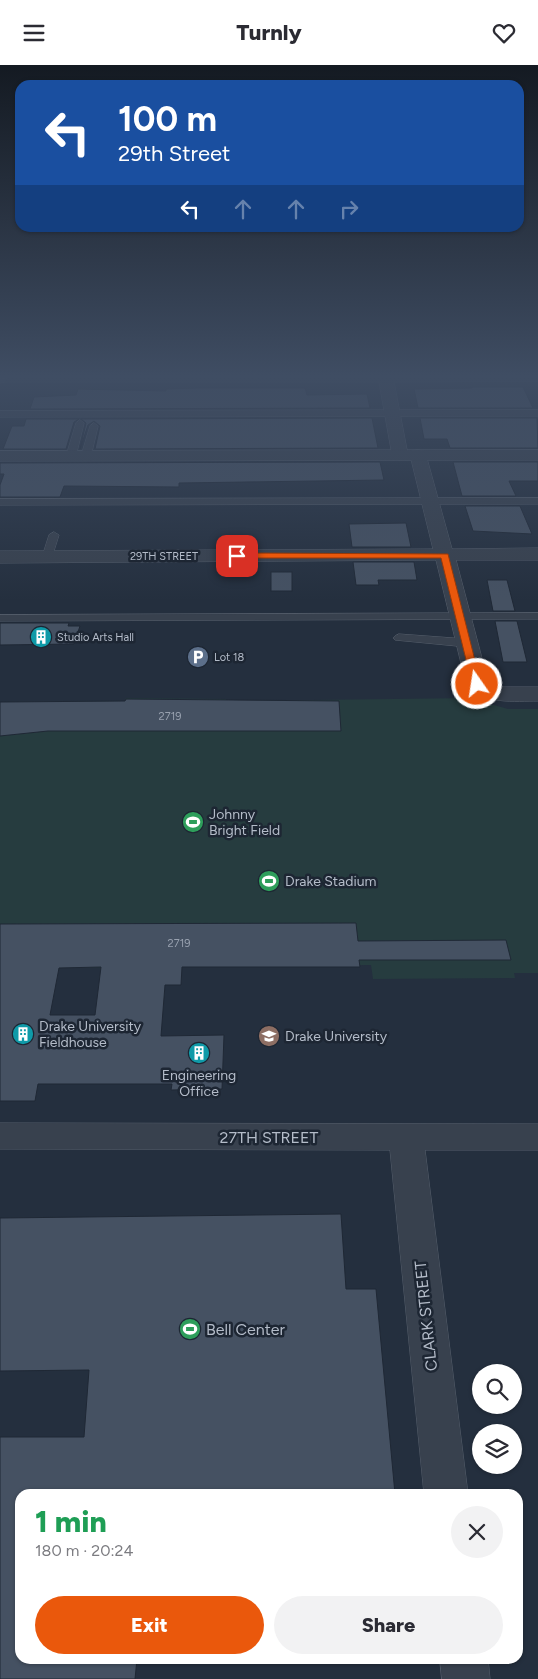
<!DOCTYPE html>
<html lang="en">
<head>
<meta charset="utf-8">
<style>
  :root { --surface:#fff; --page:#f2f2f3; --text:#2b2b33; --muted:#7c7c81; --accent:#ea580c }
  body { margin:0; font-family:Figtree,sans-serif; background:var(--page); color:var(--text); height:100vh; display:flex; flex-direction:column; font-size:19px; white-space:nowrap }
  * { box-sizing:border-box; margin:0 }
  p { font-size:16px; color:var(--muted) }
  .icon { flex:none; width:28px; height:28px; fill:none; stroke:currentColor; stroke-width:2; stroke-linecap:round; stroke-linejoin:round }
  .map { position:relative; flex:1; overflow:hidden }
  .drawer { position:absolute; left:15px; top:1424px; width:508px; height:175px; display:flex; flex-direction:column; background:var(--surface); border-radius:15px; box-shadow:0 1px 4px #0004 }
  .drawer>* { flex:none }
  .top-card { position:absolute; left:15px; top:15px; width:509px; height:152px; border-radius:15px; box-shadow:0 1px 4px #0004; background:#1a4fa0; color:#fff; overflow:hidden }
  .fabs { position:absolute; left:472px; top:1299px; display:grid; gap:10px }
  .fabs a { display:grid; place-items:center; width:50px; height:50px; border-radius:50%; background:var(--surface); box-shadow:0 1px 4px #0004; font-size:25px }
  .pin { position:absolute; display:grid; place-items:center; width:42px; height:42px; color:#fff; margin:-21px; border-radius:10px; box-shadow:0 2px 8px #0006 }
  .me { position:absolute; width:55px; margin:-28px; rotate:347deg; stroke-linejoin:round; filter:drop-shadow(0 0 4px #0008) }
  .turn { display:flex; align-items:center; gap:18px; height:105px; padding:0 20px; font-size:22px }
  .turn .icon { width:65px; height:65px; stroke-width:2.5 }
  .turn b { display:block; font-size:35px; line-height:42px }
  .lanes { display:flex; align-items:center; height:48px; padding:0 20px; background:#0003; justify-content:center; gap:25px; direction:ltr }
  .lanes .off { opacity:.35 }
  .round { display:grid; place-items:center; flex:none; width:52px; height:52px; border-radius:26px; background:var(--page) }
  .overview { display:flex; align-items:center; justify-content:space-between; height:85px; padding:0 20px }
  h1 { font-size:30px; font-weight:800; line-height:38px; color:#1e9e55 }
  .button { display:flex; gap:10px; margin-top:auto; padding:10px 20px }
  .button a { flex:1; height:58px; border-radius:30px; background:var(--accent); color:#fff; font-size:20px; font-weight:800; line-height:58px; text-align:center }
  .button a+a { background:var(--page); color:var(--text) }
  header { display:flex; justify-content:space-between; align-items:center; height:65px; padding:0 20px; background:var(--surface); font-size:22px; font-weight:800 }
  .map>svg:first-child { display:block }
  .green { fill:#263c3f }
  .building { fill:#455162; stroke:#1f2835; fill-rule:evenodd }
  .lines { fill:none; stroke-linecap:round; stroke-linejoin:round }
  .service-casing { stroke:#565f6c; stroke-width:1 }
  .minor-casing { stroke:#565f6c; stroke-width:1 }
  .tertiary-casing { stroke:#565f6c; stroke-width:1 }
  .secondary-casing { stroke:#565f6c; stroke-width:1 }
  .service { fill:#38414e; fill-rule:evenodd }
  .minor { fill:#38414e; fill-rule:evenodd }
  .tertiary { fill:#38414e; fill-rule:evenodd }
  .secondary { fill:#465061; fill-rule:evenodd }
  .route { fill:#ea580c; stroke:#983908 }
  .labels { text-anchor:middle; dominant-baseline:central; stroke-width:5; stroke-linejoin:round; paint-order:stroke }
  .far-street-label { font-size:11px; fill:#b4bcc9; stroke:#1d2633 }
  .far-poi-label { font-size:11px; fill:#b4bcc9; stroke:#1d2633; text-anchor:start }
  .number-label { font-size:11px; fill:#98a1af }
  .poi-label { font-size:14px; fill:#b4bcc9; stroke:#1d2633; text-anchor:start }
  .near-street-label { font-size:16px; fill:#b4bcc9; stroke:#1d2633 }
  .near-poi-label { font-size:16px; fill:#b4bcc9; stroke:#1d2633; text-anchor:start }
</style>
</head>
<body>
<header><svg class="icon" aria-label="menu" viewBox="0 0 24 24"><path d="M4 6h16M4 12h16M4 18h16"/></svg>Turnly<svg class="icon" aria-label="heart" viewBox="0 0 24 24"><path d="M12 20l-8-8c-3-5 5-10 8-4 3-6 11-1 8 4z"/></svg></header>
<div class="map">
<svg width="538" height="1614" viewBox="0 0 538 1614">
  <rect width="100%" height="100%" fill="#242f3e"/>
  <path class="green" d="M 126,633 L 226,634 L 226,636 L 472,633 L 482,636 L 483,640 L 494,640 L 508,644 L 538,644 L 538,908 L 514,908 L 515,913 L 373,914 L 371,900 L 59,903 L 0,901 L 0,637 L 125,636 Z"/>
  <g class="building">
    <path d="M 473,322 L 523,322 L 533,343 L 418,343 L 414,324 L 472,323 Z"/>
    <path d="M 197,323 L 305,323 L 307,330 L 367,329 L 370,343 L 30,344 L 34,332 L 76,330 L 78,324 L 166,326 L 166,324 Z"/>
    <path d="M 372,353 L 378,383 L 95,384 L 100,361 L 94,356 L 88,360 L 80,384 L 86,358 L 81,354 Z"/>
    <path d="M 420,353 L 537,353 L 538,383 L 450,383 L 447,374 L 424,374 Z"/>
    <path d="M 26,354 L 79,354 L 74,357 L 66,384 L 3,384 L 12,361 L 24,361 Z"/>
    <path d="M 380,397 L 384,415 L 179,418 L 179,422 L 64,421 L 60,432 L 0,432 L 0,420 L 4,409 L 0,409 L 0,398 Z"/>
    <path d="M 453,397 L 538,397 L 538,416 L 509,416 L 516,431 L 462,431 Z"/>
    <path d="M 465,441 L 520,441 L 532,469 L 473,466 Z"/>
    <path d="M 406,458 L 411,482 L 352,482 L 349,459 Z"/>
    <path d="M 353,497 L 414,497 L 417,515 L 378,515 L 379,520 L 356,520 Z"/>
    <rect x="271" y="507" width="21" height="19"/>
    <path d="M 487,515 L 507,515 L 515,546 L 493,546 Z"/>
    <path d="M 495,556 L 517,556 L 527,597 L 503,597 Z"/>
    <path d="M 0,558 L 69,558 L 68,561 L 80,561 L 74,579 L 0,580 Z"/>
    <path d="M 126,634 L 339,636 L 341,666 L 48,666 L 0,671 L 0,637 L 125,636 Z"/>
    <path d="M 356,858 L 358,876 L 506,875 L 511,895 L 359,895 L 360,902 L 182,902 L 181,920 L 165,920 L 161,971 L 224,970 L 222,1024 L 171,1025 L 172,1019 L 38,1019 L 35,1036 L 0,1036 L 0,859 ZM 101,902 L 95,950 L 50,950 L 59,903 Z"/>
    <path d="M 341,1149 L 346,1224 L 376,1224 L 395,1429 L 20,1429 L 20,1594 L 137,1594 L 135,1614 L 0,1614 L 0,1372 L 84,1372 L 89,1305 L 0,1306 L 0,1153 Z"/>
  </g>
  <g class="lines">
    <g class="service-casing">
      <g id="service">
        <path d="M 538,345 L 538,351 L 0,352 L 0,346 Z"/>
        <path d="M 80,355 L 84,358 L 76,391 L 74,393 L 68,393 L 66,391 L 76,358 Z"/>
        <path d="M 94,358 L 98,361 L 91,391 L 89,393 L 83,393 L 81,391 L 90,361 Z"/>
        <path d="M 538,433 L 538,439 L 0,440 L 0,434 Z"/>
        <path d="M 54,467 L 59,470 L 52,492 L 47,495 L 43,494 L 42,492 L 49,470 Z"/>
        <path d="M 538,548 L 538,554 L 0,556 L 0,550 Z"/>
        <path d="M 399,569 L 467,574 L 473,578 L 467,582 L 395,575 L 393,573 L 395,571 Z"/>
      </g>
    </g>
    <g class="minor-casing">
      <g id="minor">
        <path d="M 0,310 L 538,310 L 538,316 L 394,317 L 408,390 L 406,394 L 394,394 L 392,390 L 379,317 L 0,317 Z"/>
        <path d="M 418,385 L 424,386 L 426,390 L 452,484 L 538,483 L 538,495 L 456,495 L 488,616 L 499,622 L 538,622 L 538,636 C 516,636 480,640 466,619 L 436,495 L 0,498 L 0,486 L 433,484 L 410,390 L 412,386 Z"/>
        <path d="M 0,1058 L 538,1059 L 538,1085 L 425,1085 L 468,1429 L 424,1429 L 390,1085 L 0,1084 Z"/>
        <path d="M 440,1594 L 488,1594 L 490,1614 L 442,1614 Z"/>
      </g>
    </g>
    <g class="tertiary-casing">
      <path id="tertiary" d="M 538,385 L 538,395 L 0,396 L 0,386 Z"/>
    </g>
    <g class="secondary-casing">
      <path id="secondary" d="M 0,310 L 9,310 L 5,317 L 0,318 Z"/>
    </g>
    <use href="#service" class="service"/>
    <use href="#minor" class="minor"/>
    <use href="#tertiary" class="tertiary"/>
    <use href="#secondary" class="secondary"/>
  </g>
  <linearGradient id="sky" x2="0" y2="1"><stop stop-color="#141a22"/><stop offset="0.58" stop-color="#3f4d63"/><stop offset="1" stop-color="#3f4d63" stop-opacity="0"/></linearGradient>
  <rect width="538" height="536" fill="url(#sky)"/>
  <path class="route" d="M 237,488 L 448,489 L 481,619 L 477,622 L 472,619 L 441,493 L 234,493 L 234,489 Z"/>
  <defs>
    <g id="building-disc" transform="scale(1.125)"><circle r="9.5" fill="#0f9aa8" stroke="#1d2633"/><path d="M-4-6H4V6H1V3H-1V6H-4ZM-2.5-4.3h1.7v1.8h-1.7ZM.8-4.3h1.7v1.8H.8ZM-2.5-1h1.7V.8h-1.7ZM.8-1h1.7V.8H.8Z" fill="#fff"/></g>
    <g id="parking-disc" transform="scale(1.125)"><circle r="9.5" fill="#5c6f8a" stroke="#1d2633"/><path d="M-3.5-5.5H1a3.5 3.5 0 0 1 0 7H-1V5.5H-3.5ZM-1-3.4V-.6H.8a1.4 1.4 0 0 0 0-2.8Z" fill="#fff"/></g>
    <g id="stadium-disc" transform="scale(1.125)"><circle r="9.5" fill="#2e9e5b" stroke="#1d2633"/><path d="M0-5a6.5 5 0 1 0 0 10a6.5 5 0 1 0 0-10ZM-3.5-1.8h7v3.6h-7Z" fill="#fff"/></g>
    <g id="university-disc" transform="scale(1.125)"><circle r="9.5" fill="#8d6e63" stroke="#1d2633"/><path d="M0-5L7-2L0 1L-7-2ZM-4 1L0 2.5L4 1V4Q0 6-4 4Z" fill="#fff"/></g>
  </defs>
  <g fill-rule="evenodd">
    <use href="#building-disc" x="41" y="572"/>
    <use href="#parking-disc" x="198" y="592"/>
    <use href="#stadium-disc" x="193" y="757"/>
    <use href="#stadium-disc" x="269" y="816"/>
    <use href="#building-disc" x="23" y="969"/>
    <use href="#university-disc" x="269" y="971"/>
    <use href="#building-disc" x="199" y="988"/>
    <use href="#stadium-disc" x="190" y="1264"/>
  </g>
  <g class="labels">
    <g class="far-street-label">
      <text x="164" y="491">29TH STREET</text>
    </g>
    <g class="far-poi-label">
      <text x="57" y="572">Studio Arts Hall</text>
      <text x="214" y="592">Lot 18</text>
    </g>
    <g class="number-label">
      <text x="170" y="651">2719</text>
      <text x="179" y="878">2719</text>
    </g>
    <g class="poi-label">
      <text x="209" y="749">Johnny<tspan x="209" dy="16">Bright Field</tspan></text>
      <text x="285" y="816">Drake Stadium</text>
      <text x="39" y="961">Drake University<tspan x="39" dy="16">Fieldhouse</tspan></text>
      <text x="285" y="971">Drake University</text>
      <text x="199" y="1010" text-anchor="middle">Engineering<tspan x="199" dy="16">Office</tspan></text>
    </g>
    <g class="near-street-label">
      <text x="269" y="1072">27TH STREET</text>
      <text transform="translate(426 1251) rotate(-96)">CLARK STREET</text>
    </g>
    <g class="near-poi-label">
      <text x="206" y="1264">Bell Center</text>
    </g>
  </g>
</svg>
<div class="fabs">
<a><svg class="icon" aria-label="search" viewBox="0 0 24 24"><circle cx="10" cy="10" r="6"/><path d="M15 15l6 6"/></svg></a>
<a><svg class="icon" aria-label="layers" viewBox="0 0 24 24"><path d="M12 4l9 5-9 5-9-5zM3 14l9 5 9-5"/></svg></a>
</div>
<div class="pin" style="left:237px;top:491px;background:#d93025"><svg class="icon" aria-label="arrive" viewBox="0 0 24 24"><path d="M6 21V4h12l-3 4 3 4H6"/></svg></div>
<svg class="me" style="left:477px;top:619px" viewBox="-20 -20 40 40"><circle r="17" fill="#ea580c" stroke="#fff" stroke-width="3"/><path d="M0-11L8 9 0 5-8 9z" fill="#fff"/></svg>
<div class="top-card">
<div class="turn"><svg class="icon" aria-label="left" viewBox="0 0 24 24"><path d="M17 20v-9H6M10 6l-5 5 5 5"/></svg><div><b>100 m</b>29th Street</div></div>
<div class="lanes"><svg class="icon" aria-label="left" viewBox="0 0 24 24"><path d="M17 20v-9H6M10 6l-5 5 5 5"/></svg><svg class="icon off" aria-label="ahead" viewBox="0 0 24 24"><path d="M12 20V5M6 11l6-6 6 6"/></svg><svg class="icon off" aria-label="ahead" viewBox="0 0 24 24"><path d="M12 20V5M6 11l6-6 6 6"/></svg><svg class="icon off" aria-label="right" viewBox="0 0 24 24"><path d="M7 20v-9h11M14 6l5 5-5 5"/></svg></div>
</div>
<section class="drawer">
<div class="overview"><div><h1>1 min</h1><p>180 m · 20:24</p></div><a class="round"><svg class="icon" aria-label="close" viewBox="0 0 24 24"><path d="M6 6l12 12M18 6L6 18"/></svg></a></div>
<div class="button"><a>Exit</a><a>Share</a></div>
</section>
</div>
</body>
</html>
